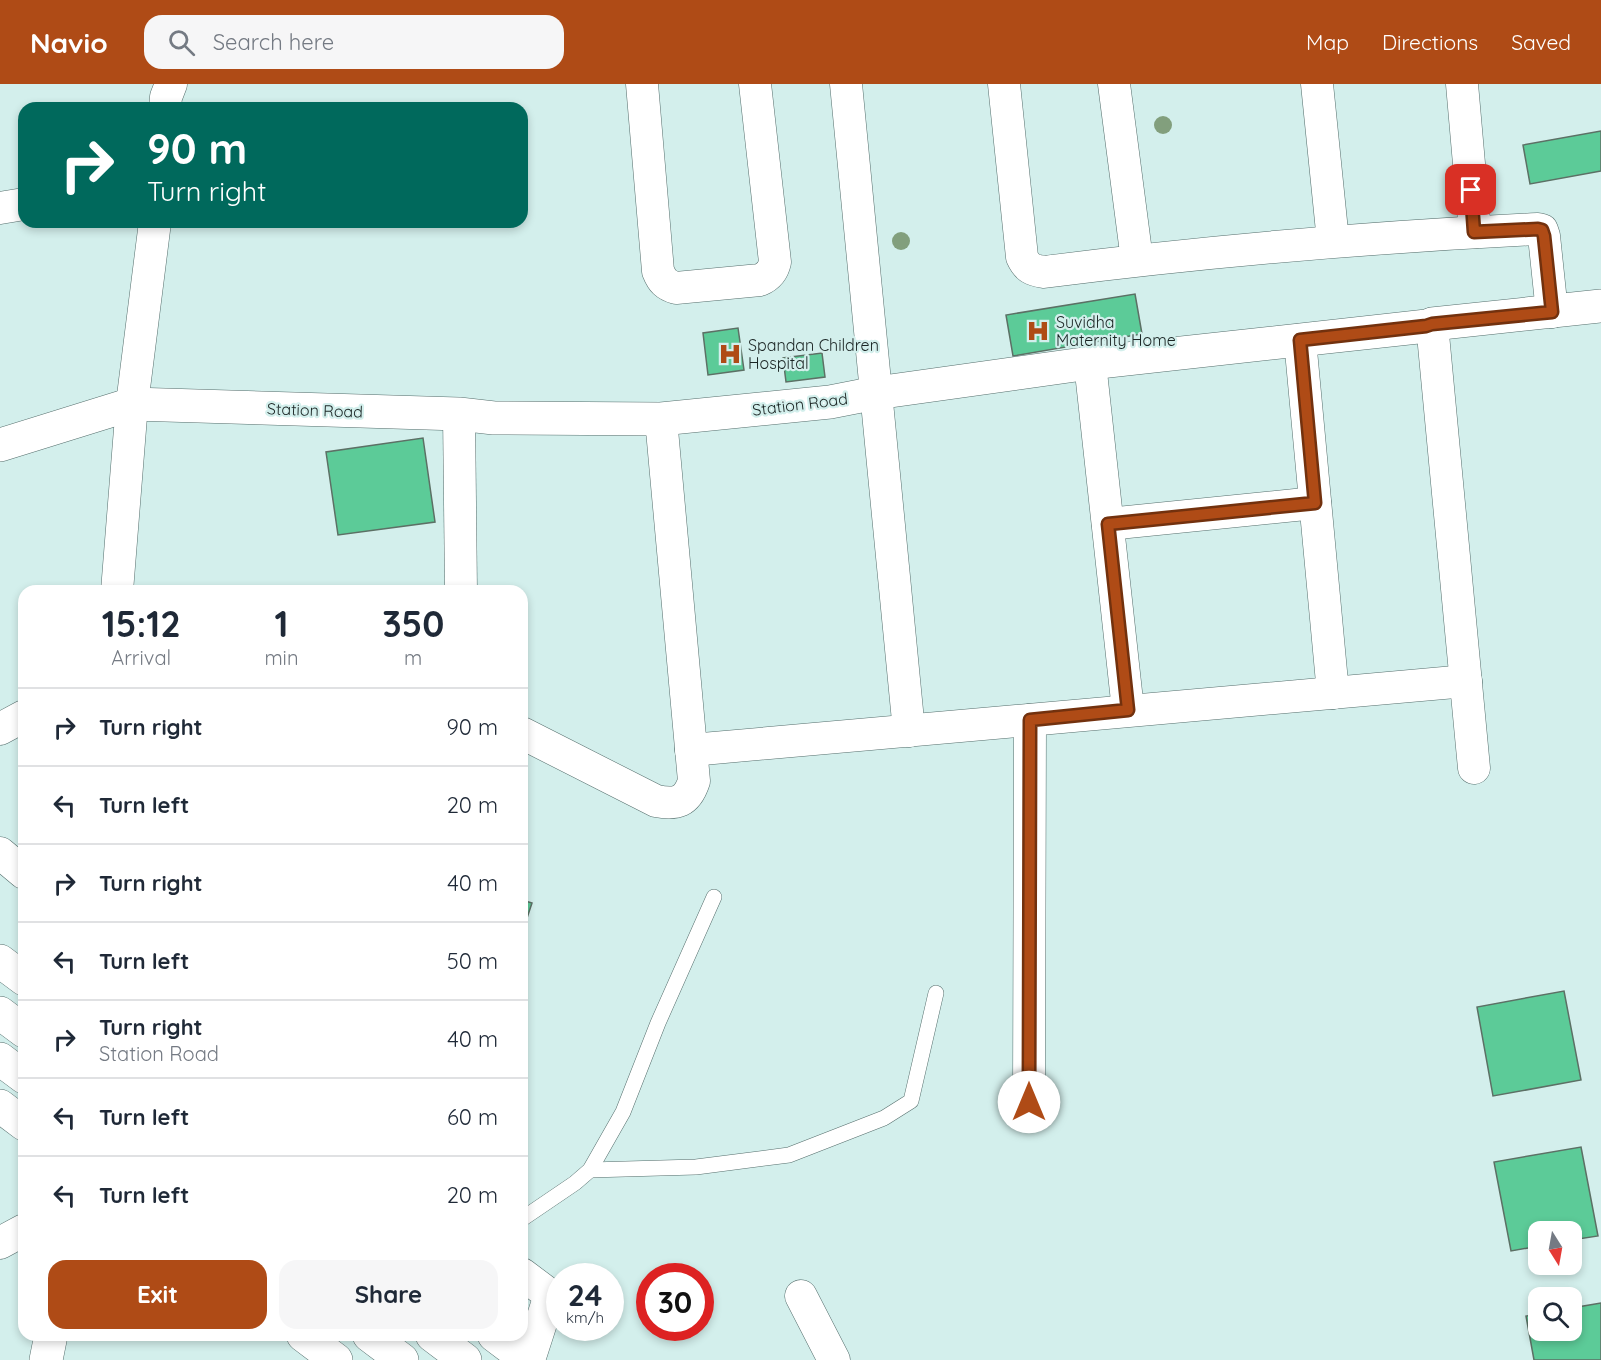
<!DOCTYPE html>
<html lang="en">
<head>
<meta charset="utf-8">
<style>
  :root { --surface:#fff; --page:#f6f6f7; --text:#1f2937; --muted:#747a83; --line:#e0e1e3; --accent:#af4b16 }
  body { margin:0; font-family:Quicksand,sans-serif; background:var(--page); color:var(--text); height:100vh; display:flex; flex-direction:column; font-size:22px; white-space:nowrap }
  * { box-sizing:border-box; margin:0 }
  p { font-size:20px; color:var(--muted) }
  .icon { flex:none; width:33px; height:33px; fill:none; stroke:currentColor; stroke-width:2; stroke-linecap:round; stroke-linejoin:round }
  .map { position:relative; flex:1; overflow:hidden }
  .details { position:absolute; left:18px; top:501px; width:510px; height:756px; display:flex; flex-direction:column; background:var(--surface); border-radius:18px; box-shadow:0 3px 9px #0003 }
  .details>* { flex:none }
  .guide { position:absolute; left:18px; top:18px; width:510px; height:126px; border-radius:18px; box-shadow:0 3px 9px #0003; background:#00695c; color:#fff; overflow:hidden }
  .needle { width:39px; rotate:169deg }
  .buttons { position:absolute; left:1528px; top:1137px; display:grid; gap:12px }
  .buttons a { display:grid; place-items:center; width:54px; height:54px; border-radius:12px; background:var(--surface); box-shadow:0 3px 9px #0003; font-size:30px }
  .speed { position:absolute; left:546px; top:1179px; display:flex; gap:12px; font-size:30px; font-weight:700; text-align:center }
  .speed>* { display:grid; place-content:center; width:78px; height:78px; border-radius:50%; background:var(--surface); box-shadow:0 3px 9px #0003; line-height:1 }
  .speed small { font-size:15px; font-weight:400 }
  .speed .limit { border:9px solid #d22; background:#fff; color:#111 }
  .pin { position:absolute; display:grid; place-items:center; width:51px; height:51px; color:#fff; margin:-26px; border-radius:12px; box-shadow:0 3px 9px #0006 }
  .me { position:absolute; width:66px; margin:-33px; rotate:0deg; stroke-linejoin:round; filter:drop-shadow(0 0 4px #0008) }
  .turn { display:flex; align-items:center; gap:21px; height:126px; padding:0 30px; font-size:27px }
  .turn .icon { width:78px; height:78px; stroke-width:2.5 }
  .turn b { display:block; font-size:42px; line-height:51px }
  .eta { display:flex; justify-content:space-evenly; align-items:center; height:102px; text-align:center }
  .eta b { font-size:36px; font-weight:800; line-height:42px }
  .primary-button { display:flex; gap:12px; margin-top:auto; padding:12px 30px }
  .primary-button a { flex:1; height:69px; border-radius:18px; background:var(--accent); color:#fff; font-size:24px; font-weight:800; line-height:69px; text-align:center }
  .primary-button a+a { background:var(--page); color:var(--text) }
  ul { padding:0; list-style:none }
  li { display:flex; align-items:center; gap:18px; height:78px; padding:0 30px; border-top:2px solid var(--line) }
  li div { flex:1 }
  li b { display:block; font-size:22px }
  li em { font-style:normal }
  header { display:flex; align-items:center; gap:36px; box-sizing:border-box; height:84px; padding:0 30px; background:var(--accent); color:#fff }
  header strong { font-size:28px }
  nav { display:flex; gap:33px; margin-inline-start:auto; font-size:21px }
  .search { width:420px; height:54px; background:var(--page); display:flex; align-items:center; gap:15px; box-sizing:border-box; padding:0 21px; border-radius:18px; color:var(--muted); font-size:22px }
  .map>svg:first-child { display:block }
  .building { fill:#5ccb98; stroke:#5c7065; stroke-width:1.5 }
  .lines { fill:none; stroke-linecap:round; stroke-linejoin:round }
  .lane-casing { stroke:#556e6c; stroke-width:16 }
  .street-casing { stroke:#556e6c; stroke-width:33 }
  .secondary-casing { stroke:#556e6c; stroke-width:34 }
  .highway-casing { stroke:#556e6c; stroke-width:34 }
  .lane { stroke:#fff; stroke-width:15 }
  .street { stroke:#fff; stroke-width:32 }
  .secondary { stroke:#fff; stroke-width:33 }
  .highway { stroke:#fff; stroke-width:33 }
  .tree { fill:#829f7d }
  .route-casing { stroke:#72310e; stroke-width:15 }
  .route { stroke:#af4b16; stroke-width:10 }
  .labels { text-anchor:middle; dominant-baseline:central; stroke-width:4.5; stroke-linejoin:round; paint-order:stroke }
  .poi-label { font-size:16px; fill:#1b2524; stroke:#d3efec; text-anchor:start }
  .street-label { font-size:16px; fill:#1b2524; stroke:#d3efec }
</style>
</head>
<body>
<header>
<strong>Navio</strong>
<div class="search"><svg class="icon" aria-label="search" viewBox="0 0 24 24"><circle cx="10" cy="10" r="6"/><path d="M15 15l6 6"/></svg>Search here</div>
<nav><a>Map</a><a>Directions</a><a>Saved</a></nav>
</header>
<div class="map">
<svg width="1601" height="1276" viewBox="0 0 1601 1276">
  <rect width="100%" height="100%" fill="#d3efec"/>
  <g class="building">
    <path d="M 1601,47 L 1601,87 L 1530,100 L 1523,61 Z"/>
    <path d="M 1135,210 L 1142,250 L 1013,272 L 1006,231 Z"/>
    <path d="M 738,244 L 744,286 L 708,291 L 703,249 Z"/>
    <path d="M 822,269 L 825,293 L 786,298 L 783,274 Z"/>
    <path d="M 423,354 L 435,438 L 338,451 L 326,368 Z"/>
    <path d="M 522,816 L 532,819 L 522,849 Z"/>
    <path d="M 1564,907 L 1581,996 L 1493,1012 L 1477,923 Z"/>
    <path d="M 1581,1063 L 1598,1152 L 1572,1156 L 1572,1148 L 1539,1148 L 1539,1162 L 1511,1167 L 1494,1078 Z"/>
    <path d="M 1601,1219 L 1601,1276 L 1534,1276 L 1526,1232 L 1539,1230 L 1539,1246 L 1572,1246 L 1572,1224 Z"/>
  </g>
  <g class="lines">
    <g class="lane-casing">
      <g id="lane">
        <path d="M 590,1086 L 696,1083 L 789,1071 L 884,1034 L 911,1017 L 936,909"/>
        <path d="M 522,1135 L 575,1099 L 590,1086 L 623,1028 L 658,939 L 714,813"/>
      </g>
    </g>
    <g class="street-casing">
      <g id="street">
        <path d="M 642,0 L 658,187 C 662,197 666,201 676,204 L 760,196 C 769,192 773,187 775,178 L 755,0"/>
        <path d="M 846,0 L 909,647"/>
        <path d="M 1004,0 L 1022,173 C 1027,184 1032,186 1044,188 C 1208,167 1372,153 1538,145 L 1542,146 L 1544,152 L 1552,228"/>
        <path d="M 1114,0 L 1137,176"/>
        <path d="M 1317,0 L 1333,157"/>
        <path d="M 1462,0 L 1475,148"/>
        <path d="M 165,24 L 166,13 L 171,0"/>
        <path d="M 0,124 L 24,120"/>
        <path d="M 1432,240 L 1474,684"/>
        <path d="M 1300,256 L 1333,609"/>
        <path d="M 1090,279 L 1128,626"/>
        <path d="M 459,330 L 461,507"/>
        <path d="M 1108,440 L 1315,419"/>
        <path d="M 117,507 L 132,320 L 155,138"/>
        <path d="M 0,645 L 24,632"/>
        <path d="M 522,649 L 656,717 C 677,721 687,718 694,697 L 661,335"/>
        <path d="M 691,666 L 1466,597"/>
        <path d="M 0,769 L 24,789"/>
        <path d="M 1029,1018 L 1030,636"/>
        <path d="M 0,1159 L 24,1146"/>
        <path d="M 522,1190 L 550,1211 L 529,1276"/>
        <path d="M 801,1212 L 834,1276"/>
      </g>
    </g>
    <g class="secondary-casing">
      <g id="secondary">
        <path d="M 0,361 L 132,320 L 459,330 L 494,334 L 661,335 L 830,318 L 876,309 L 1090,279 L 1427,242 L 1432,240 L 1601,222"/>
        <path d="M 0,877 L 24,895"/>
        <path d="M 0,1022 L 24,1040"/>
        <path d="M 303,1251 L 336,1276"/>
        <path d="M 494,1251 L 527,1276"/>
        <path d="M 46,1276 L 51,1251"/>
      </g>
    </g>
    <g class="highway-casing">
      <g id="highway">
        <path d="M 0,929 L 24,947"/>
        <path d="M 0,975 L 24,993"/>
        <path d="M 369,1251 L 402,1276"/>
        <path d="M 432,1251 L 465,1276"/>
      </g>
    </g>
    <use href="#lane" class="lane"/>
    <use href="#street" class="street"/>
    <use href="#secondary" class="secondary"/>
    <use href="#highway" class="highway"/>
  </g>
  <g class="tree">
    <circle cx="1163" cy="41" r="9"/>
    <circle cx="901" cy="157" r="9"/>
  </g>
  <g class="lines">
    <g class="route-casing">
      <path id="route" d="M 1029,1018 L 1030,636 L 1128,626 L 1108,440 L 1315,419 L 1300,256 L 1426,242 L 1432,240 L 1552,228 L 1544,152 L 1542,146 L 1538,145 L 1474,148 L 1471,106"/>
    </g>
    <use href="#route" class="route"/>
  </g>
  <defs>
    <g id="hospital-bare" transform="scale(1.8)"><path d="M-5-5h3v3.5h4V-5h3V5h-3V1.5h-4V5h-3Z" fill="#af4b16" stroke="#d3efec" stroke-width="2.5" paint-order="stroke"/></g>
  </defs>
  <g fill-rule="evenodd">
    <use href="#hospital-bare" x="1038" y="247"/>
    <use href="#hospital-bare" x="730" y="270"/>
  </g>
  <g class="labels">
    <g class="poi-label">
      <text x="1056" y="238">Suvidha<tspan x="1056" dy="18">Maternity Home</tspan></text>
      <text x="748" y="261">Spandan Children<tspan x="748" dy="18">Hospital</tspan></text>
    </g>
    <g class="street-label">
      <text transform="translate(800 320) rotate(-7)">Station Road</text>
      <text transform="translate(315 326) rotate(2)">Station Road</text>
    </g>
  </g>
</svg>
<div class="buttons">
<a><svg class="needle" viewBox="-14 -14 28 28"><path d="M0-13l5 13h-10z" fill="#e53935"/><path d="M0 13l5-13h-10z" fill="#747a83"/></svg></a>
<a><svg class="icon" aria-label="search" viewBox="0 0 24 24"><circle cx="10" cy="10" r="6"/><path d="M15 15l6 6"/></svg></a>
</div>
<div class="speed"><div>24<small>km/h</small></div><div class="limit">30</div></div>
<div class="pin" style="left:1471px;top:106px;background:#d93025"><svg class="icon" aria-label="arrive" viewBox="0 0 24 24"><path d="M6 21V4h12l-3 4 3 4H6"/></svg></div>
<svg class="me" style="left:1029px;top:1018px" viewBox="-20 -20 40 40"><circle r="19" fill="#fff"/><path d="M0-13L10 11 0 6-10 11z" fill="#af4b16"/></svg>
<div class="guide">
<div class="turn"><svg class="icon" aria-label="right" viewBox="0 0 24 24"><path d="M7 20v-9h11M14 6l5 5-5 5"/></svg><div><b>90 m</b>Turn right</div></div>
</div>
<section class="details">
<div class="eta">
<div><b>15:12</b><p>Arrival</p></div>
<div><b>1</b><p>min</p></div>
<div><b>350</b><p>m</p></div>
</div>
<ul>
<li><svg class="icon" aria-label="right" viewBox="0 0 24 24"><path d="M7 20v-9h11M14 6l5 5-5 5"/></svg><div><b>Turn right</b></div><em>90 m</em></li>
<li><svg class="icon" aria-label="left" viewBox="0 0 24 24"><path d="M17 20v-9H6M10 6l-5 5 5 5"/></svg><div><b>Turn left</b></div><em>20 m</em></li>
<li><svg class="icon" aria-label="right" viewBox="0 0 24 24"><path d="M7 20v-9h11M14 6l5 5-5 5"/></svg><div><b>Turn right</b></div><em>40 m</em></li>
<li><svg class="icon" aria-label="left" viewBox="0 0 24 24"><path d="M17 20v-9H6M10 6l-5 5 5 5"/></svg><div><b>Turn left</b></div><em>50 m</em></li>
<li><svg class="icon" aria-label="right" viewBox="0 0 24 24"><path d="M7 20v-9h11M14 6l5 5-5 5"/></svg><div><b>Turn right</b><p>Station Road</p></div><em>40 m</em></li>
<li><svg class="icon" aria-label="left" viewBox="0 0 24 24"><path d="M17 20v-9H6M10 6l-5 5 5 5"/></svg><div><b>Turn left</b></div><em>60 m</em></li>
<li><svg class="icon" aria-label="left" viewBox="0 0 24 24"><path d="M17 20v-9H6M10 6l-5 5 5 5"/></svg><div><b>Turn left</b></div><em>20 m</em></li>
</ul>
<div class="primary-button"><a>Exit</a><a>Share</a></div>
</section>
</div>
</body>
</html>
